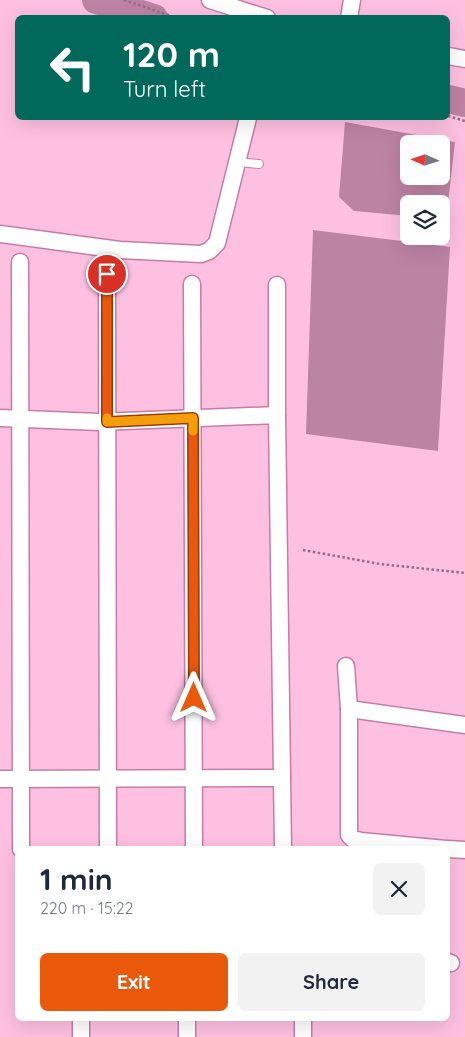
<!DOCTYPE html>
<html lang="en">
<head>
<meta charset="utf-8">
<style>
  :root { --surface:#fff; --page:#f2f2f3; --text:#1f2937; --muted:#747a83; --accent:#ea580c }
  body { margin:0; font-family:Quicksand,sans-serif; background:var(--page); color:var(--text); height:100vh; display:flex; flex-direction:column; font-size:19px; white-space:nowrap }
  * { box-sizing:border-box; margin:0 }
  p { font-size:16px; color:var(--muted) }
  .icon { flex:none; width:28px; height:28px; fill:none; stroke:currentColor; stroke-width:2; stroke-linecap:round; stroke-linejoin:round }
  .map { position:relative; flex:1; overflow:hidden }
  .panel { position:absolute; left:15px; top:846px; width:435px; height:175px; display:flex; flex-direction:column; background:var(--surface); border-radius:8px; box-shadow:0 5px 20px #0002 }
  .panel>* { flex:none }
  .guide { position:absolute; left:15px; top:15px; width:435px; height:105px; border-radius:8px; box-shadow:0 5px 20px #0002; background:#00695c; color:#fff; overflow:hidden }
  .needle { width:32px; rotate:273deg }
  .tools { position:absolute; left:400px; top:135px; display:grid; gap:10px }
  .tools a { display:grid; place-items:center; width:50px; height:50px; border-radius:8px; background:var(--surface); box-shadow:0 5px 20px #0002; font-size:25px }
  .pin { position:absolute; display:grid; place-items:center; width:42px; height:42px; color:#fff; margin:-21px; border:2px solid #fff; border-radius:50%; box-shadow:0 1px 5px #0007 }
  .me { position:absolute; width:55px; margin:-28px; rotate:0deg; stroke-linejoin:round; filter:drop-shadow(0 0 4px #0008) }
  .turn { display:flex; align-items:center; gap:18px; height:105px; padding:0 25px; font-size:22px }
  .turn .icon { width:65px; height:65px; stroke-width:2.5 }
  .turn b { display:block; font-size:35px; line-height:42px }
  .round { display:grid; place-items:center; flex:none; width:52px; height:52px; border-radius:8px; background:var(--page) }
  .head { display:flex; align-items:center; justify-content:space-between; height:85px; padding:0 25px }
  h1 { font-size:30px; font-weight:700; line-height:38px }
  .primary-button { display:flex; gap:10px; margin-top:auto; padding:10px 25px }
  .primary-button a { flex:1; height:58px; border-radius:8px; background:var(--accent); color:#fff; font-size:20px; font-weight:700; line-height:58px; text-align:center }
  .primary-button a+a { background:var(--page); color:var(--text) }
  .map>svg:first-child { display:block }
  .water { fill:#bd83a3; fill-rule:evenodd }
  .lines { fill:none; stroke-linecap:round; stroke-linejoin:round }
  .river { stroke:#bd83a3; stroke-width:28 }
  .service-casing { stroke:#c57da6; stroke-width:10 }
  .minor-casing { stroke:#c57da6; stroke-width:19 }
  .path { stroke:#976a83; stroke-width:2.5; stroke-dasharray:2.5 2.5; stroke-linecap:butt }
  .service { stroke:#fff; stroke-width:8 }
  .minor { stroke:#fff; stroke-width:16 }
  .route-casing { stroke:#983908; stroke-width:12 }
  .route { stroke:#ea580c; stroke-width:9 }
  .slow { stroke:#f59e0b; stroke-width:9 }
</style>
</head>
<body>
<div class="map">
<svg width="465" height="1037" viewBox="0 0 465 1037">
  <rect width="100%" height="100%" fill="#fec0e1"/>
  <g class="water">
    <path d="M 345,122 L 455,142 L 446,220 L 441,219 L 441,204 L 409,204 L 409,216 L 354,211 L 339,197 ZM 409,144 L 441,144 L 441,176 L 409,176 Z"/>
    <path d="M 313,230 L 450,247 L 438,451 L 306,434 Z"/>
  </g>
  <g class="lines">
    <g class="river">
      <path d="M 96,0 L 154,18"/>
      <path d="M 448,99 L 465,103"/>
    </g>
    <g class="service-casing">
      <path id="service" d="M 237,162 L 259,164"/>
    </g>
    <g class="minor-casing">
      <g id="minor">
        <path d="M 210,0 L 267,18"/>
        <path d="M 349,18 L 352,0"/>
        <path d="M 448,56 L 465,59"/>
        <path d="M 0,234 L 120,250 L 201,254 L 209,251 L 217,243 L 248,118"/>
        <path d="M 20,262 L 21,849"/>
        <path d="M 107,274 L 108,849"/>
        <path d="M 192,284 L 194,849"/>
        <path d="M 277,415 L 277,285"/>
        <path d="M 0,418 L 99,422 L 277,415 L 283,849"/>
        <path d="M 346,666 L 349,709 L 349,835 L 353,839 L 361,841 L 446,849"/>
        <path d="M 349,709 L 465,725"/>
        <path d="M 0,779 L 282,778"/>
        <path d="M 448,849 L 465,850"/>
        <path d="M 448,962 L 451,963"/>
        <path d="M 81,1019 L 81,1037"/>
        <path d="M 187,1019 L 187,1037"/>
        <path d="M 303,1037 L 303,1019"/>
      </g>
    </g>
    <g class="path">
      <path d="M 124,0 L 177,18"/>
      <path d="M 448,116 L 465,121"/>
      <path d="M 303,550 L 380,564 L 465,573"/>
    </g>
    <use href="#service" class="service"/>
    <use href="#minor" class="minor"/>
  </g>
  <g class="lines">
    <g class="route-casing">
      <path id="route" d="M 107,274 L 107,422 L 193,418 L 194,698"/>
    </g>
    <use href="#route" class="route"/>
    <path class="slow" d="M 107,418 L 107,422 L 193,418 L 193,431"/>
  </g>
</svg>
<div class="tools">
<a><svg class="needle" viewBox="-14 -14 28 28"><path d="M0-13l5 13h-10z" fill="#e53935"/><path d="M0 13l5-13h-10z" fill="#747a83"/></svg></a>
<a><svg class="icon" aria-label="layers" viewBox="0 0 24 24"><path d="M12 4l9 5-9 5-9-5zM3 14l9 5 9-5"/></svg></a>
</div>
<div class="pin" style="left:107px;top:274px;background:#d93025"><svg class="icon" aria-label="arrive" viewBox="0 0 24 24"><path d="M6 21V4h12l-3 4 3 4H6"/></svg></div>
<svg class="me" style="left:194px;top:698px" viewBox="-20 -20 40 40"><path d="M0-17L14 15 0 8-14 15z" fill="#ea580c" stroke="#fff" stroke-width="4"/></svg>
<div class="guide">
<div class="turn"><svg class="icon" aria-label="left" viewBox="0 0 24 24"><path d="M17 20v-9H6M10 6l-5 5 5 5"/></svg><div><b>120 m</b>Turn left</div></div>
</div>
<section class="panel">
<div class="head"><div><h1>1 min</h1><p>220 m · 15:22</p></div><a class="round"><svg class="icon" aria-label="close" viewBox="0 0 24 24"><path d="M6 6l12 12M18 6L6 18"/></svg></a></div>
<div class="primary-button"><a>Exit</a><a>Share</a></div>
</section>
</div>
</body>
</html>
